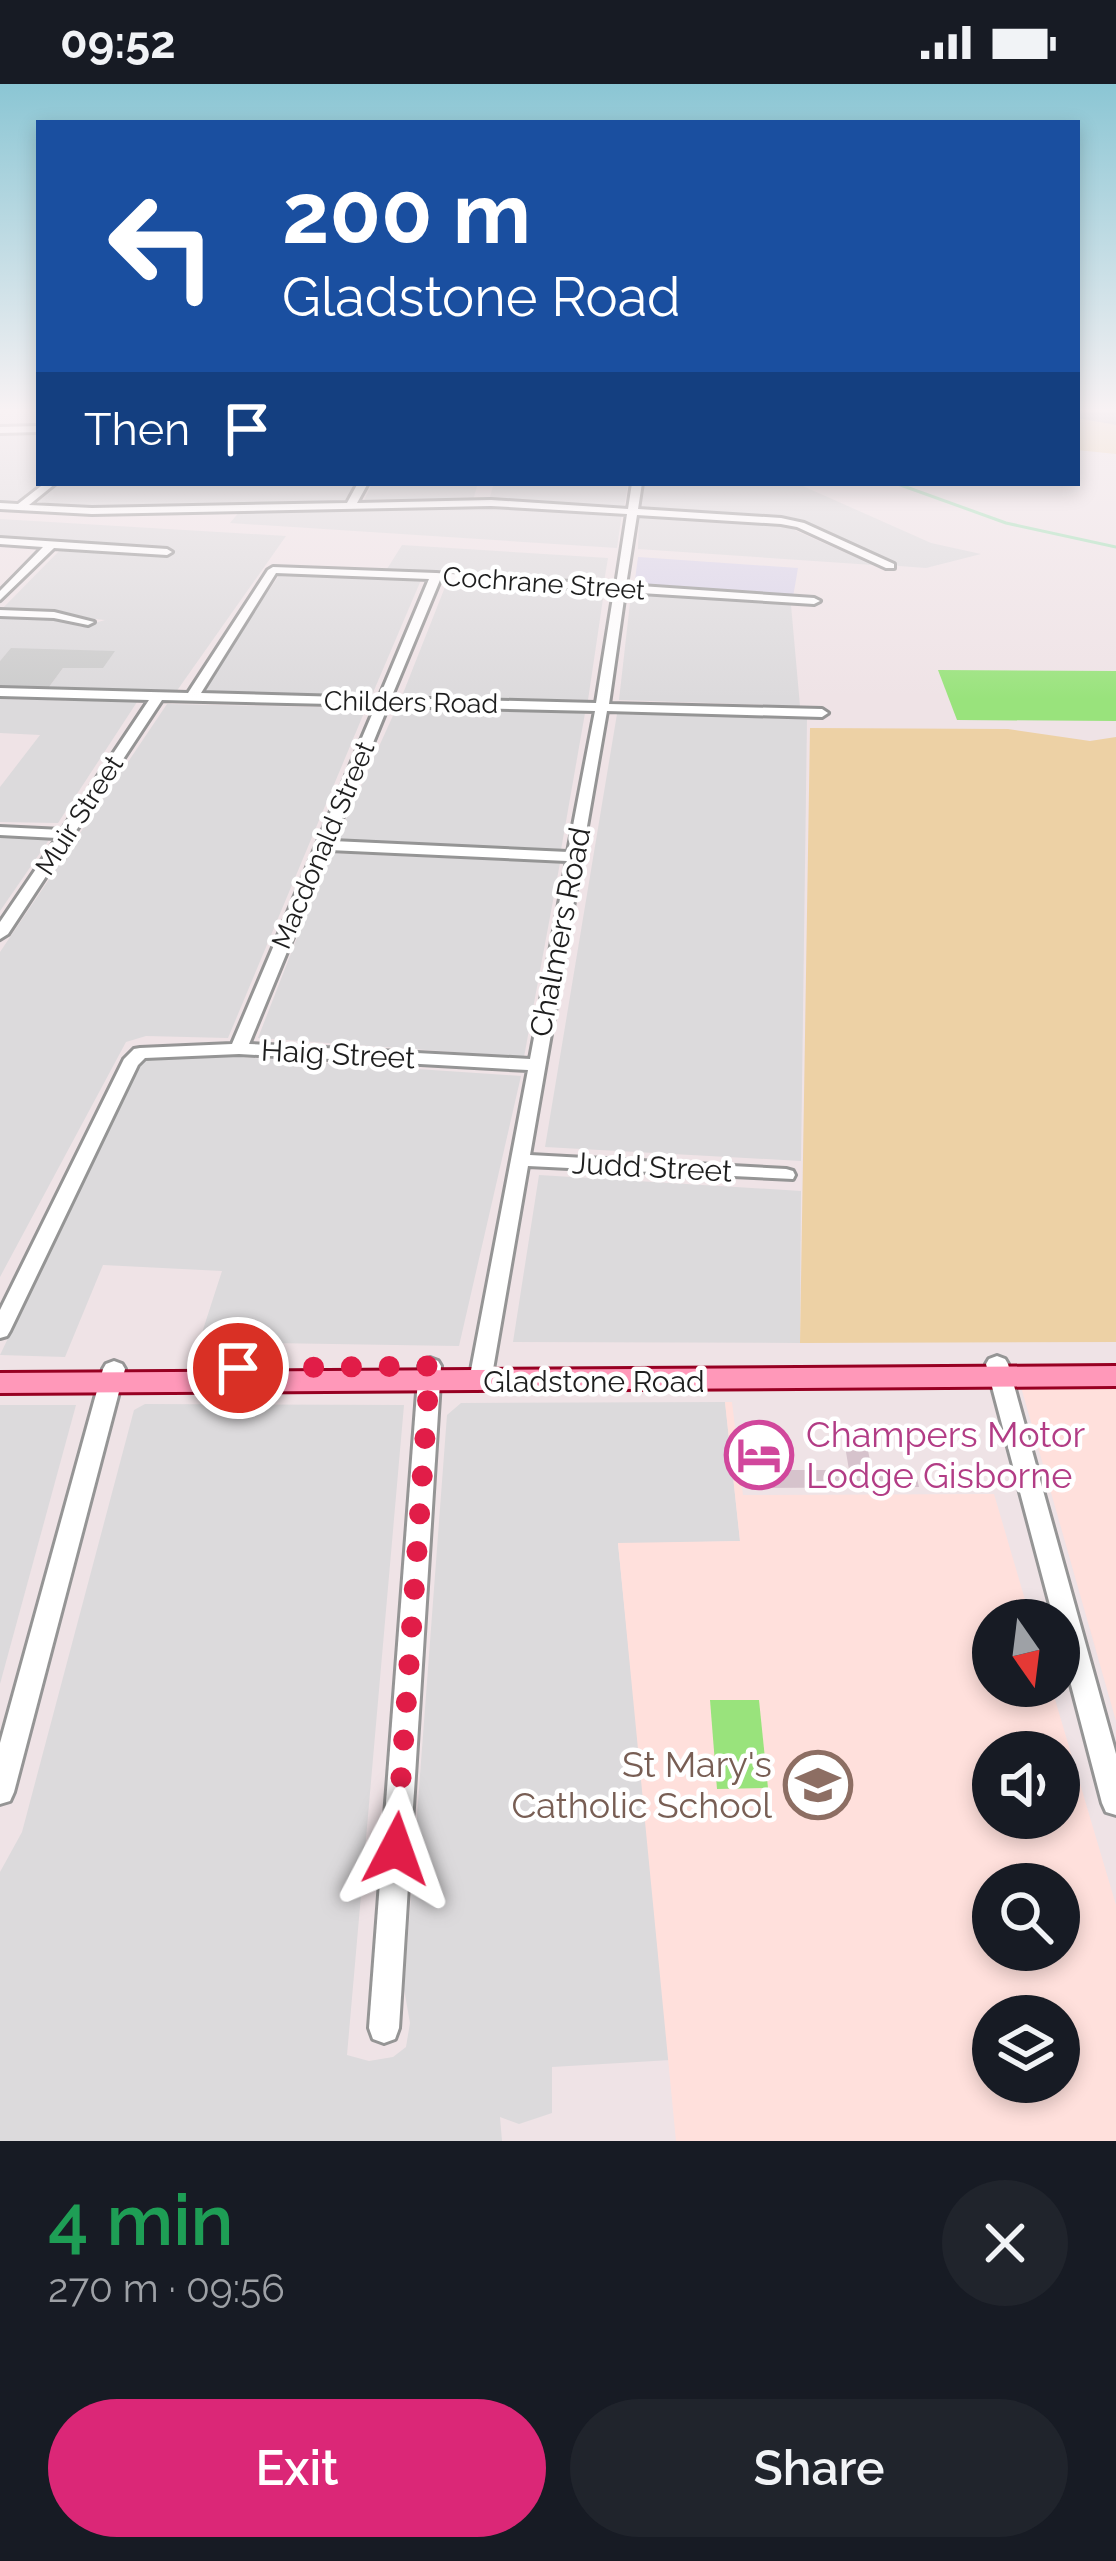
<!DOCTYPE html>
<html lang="en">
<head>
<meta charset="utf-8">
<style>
  :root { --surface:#171b24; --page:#20242c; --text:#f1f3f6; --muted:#9ea1a6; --accent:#db2777 }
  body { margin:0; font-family:Raleway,sans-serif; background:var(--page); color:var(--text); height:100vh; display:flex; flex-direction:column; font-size:45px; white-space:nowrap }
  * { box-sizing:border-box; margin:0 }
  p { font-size:39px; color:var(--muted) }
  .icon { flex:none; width:66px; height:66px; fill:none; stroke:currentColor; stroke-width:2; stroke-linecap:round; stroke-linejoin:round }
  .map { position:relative; height:2057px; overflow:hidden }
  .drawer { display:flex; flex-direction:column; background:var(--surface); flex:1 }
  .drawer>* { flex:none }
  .hud { position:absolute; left:36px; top:36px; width:1044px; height:366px; border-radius:0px; box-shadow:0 6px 18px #0003; background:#1a4fa0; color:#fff; overflow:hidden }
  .needle { width:78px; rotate:166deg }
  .buttons { position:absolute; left:972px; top:1515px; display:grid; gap:24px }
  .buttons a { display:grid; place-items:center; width:108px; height:108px; border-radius:50%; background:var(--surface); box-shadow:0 6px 18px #0003; font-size:60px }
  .pin { position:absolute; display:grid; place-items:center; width:102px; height:102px; color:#fff; margin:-51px; border:6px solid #fff; border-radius:50%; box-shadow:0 3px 12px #0007 }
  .me { position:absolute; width:132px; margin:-66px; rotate:4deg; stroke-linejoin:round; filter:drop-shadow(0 0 9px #0008) }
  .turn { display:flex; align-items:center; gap:42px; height:252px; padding:0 48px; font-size:54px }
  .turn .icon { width:156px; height:156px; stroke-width:2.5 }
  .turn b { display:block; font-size:84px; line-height:102px }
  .then { display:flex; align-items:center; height:114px; padding:0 48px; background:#0003; gap:24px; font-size:45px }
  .round { display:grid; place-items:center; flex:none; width:126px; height:126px; border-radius:63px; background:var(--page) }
  .head { display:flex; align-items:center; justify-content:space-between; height:204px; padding:0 48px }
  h1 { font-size:72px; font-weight:600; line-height:90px; color:#1e9e55 }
  .primary-button { display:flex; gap:24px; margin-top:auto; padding:24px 48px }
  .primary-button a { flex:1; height:138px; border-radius:72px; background:var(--accent); color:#fff; font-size:48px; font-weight:600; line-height:138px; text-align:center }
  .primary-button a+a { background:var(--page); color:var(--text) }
  .status { display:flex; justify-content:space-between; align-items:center; height:84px; padding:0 60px; background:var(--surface); direction:ltr }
  .status svg { height:33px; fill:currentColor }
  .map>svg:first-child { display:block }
  .residential { fill:#dcdadc }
  .industrial { fill:#dad4e9 }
  .education { fill:#ffe0dc; fill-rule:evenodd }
  .religious { fill:#ccc }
  .grass { fill:#edd1a5 }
  .pitch { fill:#99e37c }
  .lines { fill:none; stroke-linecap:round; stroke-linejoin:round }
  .stream { stroke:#a0e0b5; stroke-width:3 }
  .taxiway { fill:#aea8a9; fill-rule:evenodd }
  .building { fill:#d6c3cc }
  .minor-casing { stroke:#959595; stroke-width:6 }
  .major-casing { stroke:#970022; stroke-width:6 }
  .minor { fill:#fff; fill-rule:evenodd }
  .major { fill:#ff98b9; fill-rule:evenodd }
  .route { stroke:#e11d48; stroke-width:21; stroke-dasharray:0 37.8 }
  .labels { text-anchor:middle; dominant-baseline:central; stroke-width:9; stroke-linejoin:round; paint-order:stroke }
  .far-street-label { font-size:27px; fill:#1e1e1e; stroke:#fff }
  .street-label { font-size:30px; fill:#1e1e1e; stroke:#fff }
  .near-hotel-label { font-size:36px; fill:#b23c85; stroke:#fff; text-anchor:start }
  .near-education-label { font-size:36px; fill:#785e54; stroke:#fff; text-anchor:end }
</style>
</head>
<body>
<div class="status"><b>09:52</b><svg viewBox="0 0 49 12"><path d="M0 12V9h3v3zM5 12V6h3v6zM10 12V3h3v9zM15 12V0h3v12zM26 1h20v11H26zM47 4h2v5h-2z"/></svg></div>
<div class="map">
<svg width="1116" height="2057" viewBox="0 0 1116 2057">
  <rect width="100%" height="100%" fill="#efe3e6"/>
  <g class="residential">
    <path d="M 39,347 L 41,399 L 19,416 L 0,417 L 0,348 Z"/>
    <path d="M 58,399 L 355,399 L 344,418 L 108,424 L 33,419 Z"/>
    <path d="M 372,399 L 478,399 L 473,416 L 364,417 Z"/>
    <path d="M 494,399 L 628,399 L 624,425 L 489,416 Z"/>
    <path d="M 644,399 L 796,399 L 931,459 L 981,470 L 926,484 L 899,482 L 792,436 L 640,425 Z"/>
    <path d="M 479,420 L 622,429 L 617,464 L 230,439 L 240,427 Z"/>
    <path d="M 639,431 L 781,440 L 873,481 L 638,465 Z"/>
    <path d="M 0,435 L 286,452 L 176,608 L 49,603 L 63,584 L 12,564 L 0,577 L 0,533 L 57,535 L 81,543 L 105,536 L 1,526 L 59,467 L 175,468 L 0,453 Z"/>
    <path d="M 402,461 L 608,474 L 604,498 L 387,485 Z"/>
    <path d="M 280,490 L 421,496 L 372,611 L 200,608 Z"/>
    <path d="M 447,498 L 604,508 L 588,616 L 402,612 Z"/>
    <path d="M 631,510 L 791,521 L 800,622 L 619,616 Z"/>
    <path d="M 0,615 L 137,618 L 58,739 L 0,738 L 0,703 L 40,651 L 0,649 Z"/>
    <path d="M 167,620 L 366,624 L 228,954 L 146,952 L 126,958 L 0,1193 L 0,868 Z"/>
    <path d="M 396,625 L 585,629 L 561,766 L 336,757 Z"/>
    <path d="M 617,630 L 807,635 L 801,1077 L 545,1063 Z"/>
    <path d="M 51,753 L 0,827 L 0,754 Z"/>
    <path d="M 330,769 L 560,779 L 524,973 L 258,954 Z"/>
    <path d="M 225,972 L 521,992 L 459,1262 L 199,1258 L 222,1187 L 103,1181 L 65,1273 L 0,1271 L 143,973 Z"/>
    <path d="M 539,1091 L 801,1107 L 800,1259 L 513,1258 Z"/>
    <path d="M 725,1318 L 740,1457 L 618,1460 L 671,1976 L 552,1983 L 552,2029 L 519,2040 L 500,2033 L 502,2057 L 0,2057 L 0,1788 L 22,1748 L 134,1326 L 145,1320 L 404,1321 L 347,1971 L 369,1977 L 393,1973 L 406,1963 L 410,1939 L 404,1905 L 447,1331 L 461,1319 Z"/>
    <path d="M 0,1321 L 76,1321 L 0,1600 Z"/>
  </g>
  <path class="industrial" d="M 638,473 L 798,484 L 793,513 L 634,503 Z"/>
  <g class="education">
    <path d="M 1021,1303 L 1116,1304 L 1116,1637 Z"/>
    <path d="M 725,1318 L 732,1318 L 743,1411 L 994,1410 L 1031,1536 L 993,1536 L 993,1602 L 1051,1602 L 1116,1821 L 1116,2057 L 676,2057 L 618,1459 L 740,1457 ZM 993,1668 L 1059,1668 L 1059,1734 L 993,1734 ZM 993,1800 L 1059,1800 L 1059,1866 L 993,1866 ZM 993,1932 L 1059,1932 L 1059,1998 L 993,1998 Z"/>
  </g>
  <path class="religious" d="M 11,564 L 115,567 L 103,584 L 63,584 L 49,603 L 0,602 L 0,577 Z"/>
  <g class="grass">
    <path d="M 1077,327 L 1116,327 L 1116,370 L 1077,366 Z"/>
    <path d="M 810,644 L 1008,645 L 1090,657 L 1116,653 L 1116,1258 L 800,1259 Z"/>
  </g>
  <g class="pitch">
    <path d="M 938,586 L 1116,587 L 1116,637 L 957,636 Z"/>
    <path d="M 710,1616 L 759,1616 L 768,1704 L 717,1705 Z"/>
  </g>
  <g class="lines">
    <path class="stream" d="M 895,399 L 1006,439 L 1116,463"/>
    <path class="taxiway" d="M 1077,327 L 1116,329 L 1116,341 L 1077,334 Z"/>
  </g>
  <path class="building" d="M 743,1356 L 771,1356 L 775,1386 L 849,1386 L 844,1356 L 866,1356 L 872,1387 L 915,1386 L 919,1403 L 749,1404 Z"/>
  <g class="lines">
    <g class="minor-casing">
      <g id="minor">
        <path d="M 39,342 L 39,348 L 0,349 L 0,343 Z"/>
        <path d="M 45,399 L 56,399 L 29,421 L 92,424 L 347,419 L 358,399 L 368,399 L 357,419 L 491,416 L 628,425 L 632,399 L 642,399 L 638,425 L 781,434 L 804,439 L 894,480 L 894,484 L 886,484 L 797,443 L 781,440 L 637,431 L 626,501 L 814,514 L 820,517 L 814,520 L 625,508 L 609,620 L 822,625 L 828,629 L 822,633 L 607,627 L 530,1071 L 786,1085 L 793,1087 L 795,1091 L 793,1095 L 528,1082 L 491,1297 L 488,1303 L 480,1305 L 472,1303 L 469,1297 L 528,986 L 239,970 L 145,974 L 138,981 L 10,1247 L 7,1252 L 0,1254 L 0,1226 L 124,975 L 134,965 L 140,964 L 232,960 L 376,621 L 162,616 L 8,850 L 0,855 L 0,838 L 57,754 L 0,751 L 0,743 L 62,746 L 149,616 L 0,612 L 0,604 L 188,609 L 268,486 L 273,483 L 436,489 L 616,501 L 627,430 L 491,422 L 92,430 L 0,425 L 0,419 L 18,420 ZM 276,489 L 429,495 L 379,614 L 201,609 ZM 440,496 L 614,507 L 596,619 L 391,614 ZM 388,622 L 595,627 L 568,768 L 333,757 ZM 329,766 L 567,777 L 530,975 L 249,960 Z"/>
        <path d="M 0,454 L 167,465 L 172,468 L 167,471 L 54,464 L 0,516 L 0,507 L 43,463 L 0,460 Z"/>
        <path d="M 0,526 L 54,528 L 94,538 L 88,541 L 54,534 L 0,532 Z"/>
        <path d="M 997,1272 L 1005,1275 L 1008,1280 L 1116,1670 L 1116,1731 L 1106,1728 L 1102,1719 L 1059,1555 L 1059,1536 L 1054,1536 L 986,1280 L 989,1275 Z"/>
        <path d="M 430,1274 L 438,1277 L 441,1282 L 399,1944 L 395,1955 L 384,1959 L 373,1955 L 369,1944 L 419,1282 L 422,1277 Z"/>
        <path d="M 114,1277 L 122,1280 L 125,1285 L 14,1708 L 10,1717 L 0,1720 L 0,1659 L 103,1285 L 106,1280 Z"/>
      </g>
    </g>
    <g class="major-casing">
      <path id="major" d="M 1116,1282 L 1116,1302 L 0,1309 L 0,1289 Z"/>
    </g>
    <use href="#minor" class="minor"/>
    <use href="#major" class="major"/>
  </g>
  <linearGradient id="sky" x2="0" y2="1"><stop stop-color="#8bc6d4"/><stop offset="0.53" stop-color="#f8f2f4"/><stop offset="1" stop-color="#f8f2f4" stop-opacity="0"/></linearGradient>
  <rect width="1116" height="615" fill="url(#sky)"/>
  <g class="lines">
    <path class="route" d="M 238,1284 L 430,1282 L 396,1765"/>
  </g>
  <defs>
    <g id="hotel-ring" transform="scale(3.45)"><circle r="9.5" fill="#fff" stroke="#d1479c" stroke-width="1.5"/><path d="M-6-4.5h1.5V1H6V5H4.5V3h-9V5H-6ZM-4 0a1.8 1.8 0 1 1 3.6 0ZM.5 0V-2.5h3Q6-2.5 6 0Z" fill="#d1479c"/></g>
    <g id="school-ring" transform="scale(3.45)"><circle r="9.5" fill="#fff" stroke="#8d6e63" stroke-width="1.5"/><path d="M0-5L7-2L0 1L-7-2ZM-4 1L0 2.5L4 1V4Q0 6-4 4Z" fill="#8d6e63"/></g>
  </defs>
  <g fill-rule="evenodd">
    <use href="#hotel-ring" x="759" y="1371"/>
    <use href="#school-ring" x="818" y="1701"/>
  </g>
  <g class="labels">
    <g class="far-street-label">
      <text transform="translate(544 499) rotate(4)">Cochrane Street</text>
      <text transform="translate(411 618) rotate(1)">Childers Road</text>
      <text transform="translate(79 731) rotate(-57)">Muir Street</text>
      <text transform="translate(323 761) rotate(-67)">Macdonald Street</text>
    </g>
    <g class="street-label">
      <text transform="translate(560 848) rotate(-79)">Chalmers Road</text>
      <text transform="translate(338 970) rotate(3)">Haig Street</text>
      <text transform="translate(652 1083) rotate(3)">Judd Street</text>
      <text x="594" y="1297">Gladstone Road</text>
    </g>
    <g class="near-hotel-label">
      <text x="806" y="1350">Champers Motor<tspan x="806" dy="41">Lodge Gisborne</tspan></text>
    </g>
    <g class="near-education-label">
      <text x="772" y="1680">St Mary's<tspan x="772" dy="41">Catholic School</tspan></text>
    </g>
  </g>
</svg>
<div class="buttons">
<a><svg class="needle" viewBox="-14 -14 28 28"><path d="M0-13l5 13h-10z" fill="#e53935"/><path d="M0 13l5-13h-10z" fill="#9ea1a6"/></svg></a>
<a><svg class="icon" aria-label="sound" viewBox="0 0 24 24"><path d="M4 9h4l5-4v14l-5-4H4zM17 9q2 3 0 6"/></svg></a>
<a><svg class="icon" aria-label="search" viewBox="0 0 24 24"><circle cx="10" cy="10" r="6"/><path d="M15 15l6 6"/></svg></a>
<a><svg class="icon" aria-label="layers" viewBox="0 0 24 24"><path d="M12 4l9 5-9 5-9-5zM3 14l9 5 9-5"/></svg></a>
</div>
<div class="pin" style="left:238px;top:1284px;background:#d93025"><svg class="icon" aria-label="arrive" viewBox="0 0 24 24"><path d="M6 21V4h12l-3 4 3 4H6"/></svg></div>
<svg class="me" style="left:396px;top:1765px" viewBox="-20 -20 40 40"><path d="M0-17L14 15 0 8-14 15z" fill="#e11d48" stroke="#fff" stroke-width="4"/></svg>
<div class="hud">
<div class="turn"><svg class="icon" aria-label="left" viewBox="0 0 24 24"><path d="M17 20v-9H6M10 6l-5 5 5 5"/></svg><div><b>200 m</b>Gladstone Road</div></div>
<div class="then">Then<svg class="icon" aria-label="arrive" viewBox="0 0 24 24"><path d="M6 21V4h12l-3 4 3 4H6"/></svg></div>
</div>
</div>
<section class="drawer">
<div class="head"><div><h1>4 min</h1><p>270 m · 09:56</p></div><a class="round"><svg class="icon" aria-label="close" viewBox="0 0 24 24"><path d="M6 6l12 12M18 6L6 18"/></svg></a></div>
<div class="primary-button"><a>Exit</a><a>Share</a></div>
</section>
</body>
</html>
